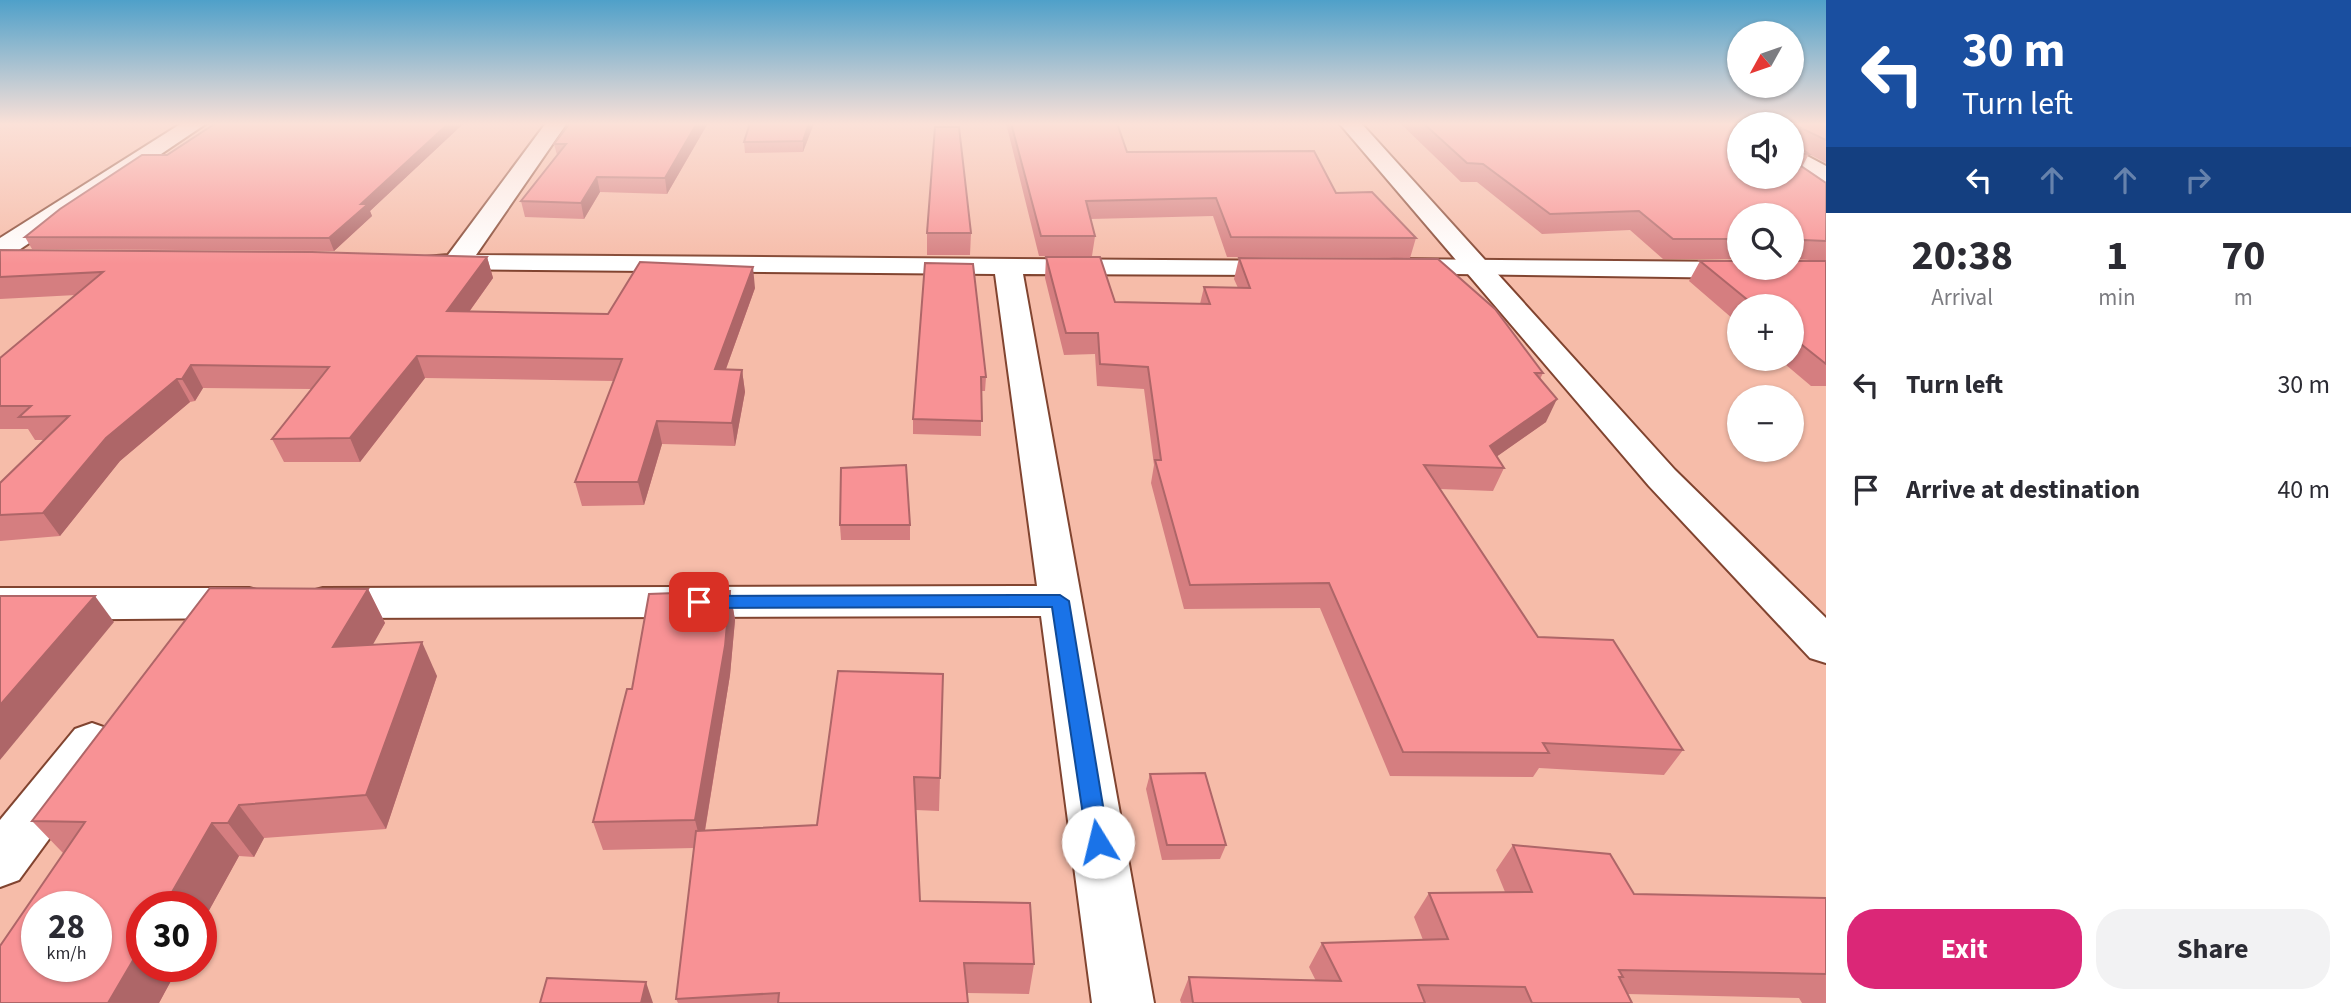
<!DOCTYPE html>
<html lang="en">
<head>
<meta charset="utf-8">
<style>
  :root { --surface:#fff; --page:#f2f2f3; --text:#2b2b33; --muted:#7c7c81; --accent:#db2777 }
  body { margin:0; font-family:"Source Sans 3",sans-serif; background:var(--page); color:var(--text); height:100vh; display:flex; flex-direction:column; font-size:26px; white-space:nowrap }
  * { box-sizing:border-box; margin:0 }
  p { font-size:23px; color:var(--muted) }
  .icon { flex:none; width:38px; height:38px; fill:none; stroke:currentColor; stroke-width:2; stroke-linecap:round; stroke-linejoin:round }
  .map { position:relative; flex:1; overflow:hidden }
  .panel { display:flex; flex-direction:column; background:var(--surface); width:525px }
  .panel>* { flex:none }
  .banner { background:#1a4fa0; color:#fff; overflow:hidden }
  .needle { width:46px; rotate:230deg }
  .buttons { position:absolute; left:1727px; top:21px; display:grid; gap:14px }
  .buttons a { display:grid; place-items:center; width:77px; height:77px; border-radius:50%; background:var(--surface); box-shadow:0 2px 5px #0004; font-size:35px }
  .speed { position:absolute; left:21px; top:891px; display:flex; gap:14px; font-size:35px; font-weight:700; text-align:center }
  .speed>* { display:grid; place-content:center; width:91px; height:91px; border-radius:50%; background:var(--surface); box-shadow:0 2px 5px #0004; line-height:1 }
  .speed small { font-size:18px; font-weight:400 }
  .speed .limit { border:10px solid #d22; background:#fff; color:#111 }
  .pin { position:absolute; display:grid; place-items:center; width:60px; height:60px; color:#fff; margin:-30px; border-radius:14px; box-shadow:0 4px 10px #0006 }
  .me { position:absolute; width:77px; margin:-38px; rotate:351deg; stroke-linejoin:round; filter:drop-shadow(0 0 5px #0008) }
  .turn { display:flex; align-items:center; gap:24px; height:147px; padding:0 21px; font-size:32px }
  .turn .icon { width:91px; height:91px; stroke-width:2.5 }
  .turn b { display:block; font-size:49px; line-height:60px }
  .lanes { display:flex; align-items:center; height:66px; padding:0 21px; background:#0003; justify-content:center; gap:35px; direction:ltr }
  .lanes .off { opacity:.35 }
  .eta { display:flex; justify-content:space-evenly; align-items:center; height:119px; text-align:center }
  .eta b { font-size:42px; font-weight:700; line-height:49px }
  .action { display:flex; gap:14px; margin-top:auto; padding:14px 21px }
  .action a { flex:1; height:80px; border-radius:28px; background:var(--accent); color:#fff; font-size:28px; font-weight:700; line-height:80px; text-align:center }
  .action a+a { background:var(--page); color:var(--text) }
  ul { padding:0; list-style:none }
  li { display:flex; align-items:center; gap:21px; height:105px; padding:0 21px }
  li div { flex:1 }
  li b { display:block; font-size:26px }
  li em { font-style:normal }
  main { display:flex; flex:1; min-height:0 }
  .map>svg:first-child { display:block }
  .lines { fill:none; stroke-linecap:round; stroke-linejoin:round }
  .minor-casing { stroke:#814430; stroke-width:4 }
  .tertiary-casing { stroke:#814430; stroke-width:4 }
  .minor { fill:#fff; fill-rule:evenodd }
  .tertiary { fill:#fff; fill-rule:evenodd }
  .wall { fill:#d57e80; fill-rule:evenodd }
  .shaded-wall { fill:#ae6668 }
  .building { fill:#f89295; stroke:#ae6668; stroke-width:2; fill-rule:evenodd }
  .route { fill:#1a73e8; stroke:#114b97; stroke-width:2 }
</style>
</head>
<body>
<main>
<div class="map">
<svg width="1826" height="1003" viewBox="0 0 1826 1003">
  <rect width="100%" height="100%" fill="#f6bca9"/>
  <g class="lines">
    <g class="minor-casing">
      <g id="minor">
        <path d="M 182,123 L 207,123 L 10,256 L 0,258 L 0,238 Z"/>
        <path d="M 546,123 L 567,123 L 476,255 L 1298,261 L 1302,267 L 1298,273 L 1288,275 L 1023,274 L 1154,1003 L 1092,1003 L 1041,616 L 323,618 L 308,614 L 301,603 L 308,592 L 323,588 L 1037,586 L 995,274 L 425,269 L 421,263 L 425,257 L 448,255 Z"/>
        <path d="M 1792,148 L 1826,166 L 1826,183 L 1792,165 Z"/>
        <path d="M 1394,259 L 1740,262 L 1740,268 L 1792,268 L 1792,262 L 1826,263 L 1826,279 L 1384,273 L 1380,267 L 1384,261 Z"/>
        <path d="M 0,588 L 249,588 L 264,592 L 271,603 L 264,614 L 249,618 L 0,620 Z"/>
        <path d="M 92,723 L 109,729 L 117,743 L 109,757 L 19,880 L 0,887 L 0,820 L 75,729 Z"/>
      </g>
    </g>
    <g class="tertiary-casing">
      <path id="tertiary" d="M 1339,123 L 1361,123 L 1675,470 L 1826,618 L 1826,663 L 1810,658 L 1649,486 Z"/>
    </g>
    <use href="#minor" class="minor"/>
    <use href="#tertiary" class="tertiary"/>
  </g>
  <g class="wall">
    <path d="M 216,123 L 464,123 L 370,211 L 372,216 L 334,251 L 32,249 L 25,237 L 167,155 Z"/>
    <path d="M 570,123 L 708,123 L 667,194 L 600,192 L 584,219 L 525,217 L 521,201 L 557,155 L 554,144 Z"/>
    <path d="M 750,123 L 814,123 L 803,152 L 745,153 L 744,142 Z"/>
    <path d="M 1006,123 L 1117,123 L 1127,152 L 1336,193 L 1416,238 L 1410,258 L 1227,257 L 1213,216 L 1090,219 L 1095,236 L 1092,256 L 1039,256 Z"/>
    <path d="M 1400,123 L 1826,123 L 1826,163 L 1809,154 L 1802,167 L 1826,183 L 1826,261 L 1793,259 L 1792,261 L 1792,215 L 1740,215 L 1740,259 L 1663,259 L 1630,230 L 1542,234 L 1477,182 L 1461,182 ZM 1792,124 L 1792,177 L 1740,177 Z"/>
    <path d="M 927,233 L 971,233 L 970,255 L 927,255 Z"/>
    <path d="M 0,250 L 487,257 L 493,278 L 469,312 L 608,314 L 755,288 L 726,369 L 742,370 L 745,392 L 735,446 L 662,444 L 644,505 L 582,506 L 575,482 L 614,381 L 425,378 L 360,462 L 284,462 L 272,439 L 312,389 L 203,388 L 195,401 L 190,402 L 120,461 L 60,536 L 0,541 L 0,483 L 45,440 L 35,440 L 28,429 L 0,429 L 0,358 L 76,295 L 0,299 Z"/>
    <path d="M 1046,257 L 1115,302 L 1200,304 L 1204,287 L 1238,288 L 1234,279 L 1239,258 L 1543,373 L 1540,379 L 1546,422 L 1497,456 L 1504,468 L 1493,491 L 1440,489 L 1538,637 L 1683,750 L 1664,775 L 1539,768 L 1533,777 L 1390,776 L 1320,608 L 1184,609 L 1151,483 L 1154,465 L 1144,389 L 1097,386 L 1095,354 L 1064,355 L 1045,278 Z"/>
    <path d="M 1700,261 L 1826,261 L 1826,386 L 1811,386 L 1779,359 L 1792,359 L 1792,306 L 1740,306 L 1740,325 L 1689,281 Z"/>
    <path d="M 925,263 L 986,377 L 985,391 L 981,391 L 981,436 L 913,434 L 913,419 Z"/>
    <path d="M 840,525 L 910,525 L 910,540 L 841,540 Z"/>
    <path d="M 368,589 L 385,623 L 372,645 L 437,676 L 386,829 L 264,838 L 254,857 L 239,856 L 201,925 L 201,906 L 142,966 L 179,966 L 159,1003 L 63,853 L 32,821 Z"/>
    <path d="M 730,591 L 735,620 L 730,675 L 705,831 L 817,825 L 943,674 L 939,811 L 916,810 L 920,901 L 1034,964 L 1029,994 L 967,993 L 968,1003 L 678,1003 L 676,999 L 694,848 L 603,850 L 593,822 L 632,689 Z"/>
    <path d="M 1150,774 L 1226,845 L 1220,859 L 1162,860 L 1146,789 Z"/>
    <path d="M 1513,845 L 1634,894 L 1826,898 L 1826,1003 L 1802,1003 L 1799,998 L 1627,994 L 1632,1003 L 1181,1003 L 1180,1000 L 1189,977 L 1316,981 L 1309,967 L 1322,943 L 1423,940 L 1414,917 L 1429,893 L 1505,892 L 1496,870 Z"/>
  </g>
  <g class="shaded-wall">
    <path d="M 449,123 L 464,123 L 370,211 L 372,216 L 334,251 L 329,238 L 361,204 Z"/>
    <path d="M 697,123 L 708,123 L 667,194 L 665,178 Z"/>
    <path d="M 809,123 L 814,123 L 803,152 L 803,141 Z"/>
    <path d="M 597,177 L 600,192 L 584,219 L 581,203 Z"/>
    <path d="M 487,257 L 493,278 L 454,333 L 447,311 Z"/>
    <path d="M 753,267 L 755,288 L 718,391 L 715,369 Z"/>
    <path d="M 417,356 L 425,378 L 360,462 L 350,438 Z"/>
    <path d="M 191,365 L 203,388 L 195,401 L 182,379 Z"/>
    <path d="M 742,370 L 745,392 L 735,446 L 732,423 Z"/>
    <path d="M 177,379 L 190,402 L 120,461 L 60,536 L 43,513 L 106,438 Z"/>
    <path d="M 1557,399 L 1546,422 L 1482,467 L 1490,446 Z"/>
    <path d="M 657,421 L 662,444 L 644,505 L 638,482 Z"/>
    <path d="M 368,589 L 385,623 L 352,682 L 333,647 Z"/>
    <path d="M 730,591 L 735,620 L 730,675 L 702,848 L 695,820 Z"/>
    <path d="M 95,596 L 114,622 L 0,760 L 0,705 Z"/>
    <path d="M 422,642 L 437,676 L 386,829 L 366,795 Z"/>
    <path d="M 239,805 L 264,838 L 254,857 L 228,823 Z"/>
    <path d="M 212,823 L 239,856 L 201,925 L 201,906 L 164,906 Z"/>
    <path d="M 142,945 L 142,966 L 179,966 L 159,1003 L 108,1003 Z"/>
    <path d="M 646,982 L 653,1003 L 641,1003 Z"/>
  </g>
  <g class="building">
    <path d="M 216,123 L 449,123 L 361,204 L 368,204 L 329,238 L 25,237 L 60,209 L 142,155 L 167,155 Z"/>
    <path d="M 570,123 L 697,123 L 665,178 L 597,177 L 581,203 L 521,201 L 566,144 L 554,144 Z"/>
    <path d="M 750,123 L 809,123 L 803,141 L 744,142 Z"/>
    <path d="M 1011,123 L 1117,123 L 1127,152 L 1314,151 L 1336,193 L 1372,192 L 1416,238 L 1231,237 L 1216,198 L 1086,201 L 1095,236 L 1041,236 Z"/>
    <path d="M 1423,123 L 1826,123 L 1826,140 L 1801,128 L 1799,147 L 1809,154 L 1792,153 L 1792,124 L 1740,124 L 1740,177 L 1792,177 L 1792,160 L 1826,183 L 1826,241 L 1804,240 L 1801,245 L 1792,245 L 1792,215 L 1740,215 L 1740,239 L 1673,239 L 1639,211 L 1550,214 L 1483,164 L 1467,163 Z"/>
    <path d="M 935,127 L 959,127 L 971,233 L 927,233 Z"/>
    <path d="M 0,250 L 312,252 L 487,257 L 447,311 L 608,314 L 640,262 L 753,267 L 715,369 L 742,370 L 732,423 L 657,421 L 638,482 L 575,482 L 622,359 L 417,356 L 350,438 L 272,439 L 329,367 L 191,365 L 182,379 L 177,379 L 106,438 L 43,513 L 0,515 L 0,483 L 69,416 L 19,417 L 31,406 L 0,406 L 0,358 L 103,272 L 0,277 Z"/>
    <path d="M 1046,257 L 1100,257 L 1115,302 L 1210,304 L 1204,287 L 1250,288 L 1239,258 L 1438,259 L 1495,309 L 1543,373 L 1535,373 L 1557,399 L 1490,446 L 1504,468 L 1424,465 L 1538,637 L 1613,640 L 1683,750 L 1543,743 L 1549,753 L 1403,752 L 1329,583 L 1190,585 L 1155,460 L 1161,460 L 1148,367 L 1100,364 L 1098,333 L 1066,333 Z"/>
    <path d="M 1700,261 L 1740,261 L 1740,268 L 1792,268 L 1792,261 L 1826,261 L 1826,364 L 1792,337 L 1792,306 L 1755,306 Z"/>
    <path d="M 925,263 L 973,264 L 986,377 L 981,377 L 982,421 L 913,419 Z"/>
    <path d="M 906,465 L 910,525 L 840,525 L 841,468 Z"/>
    <path d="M 210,588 L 368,589 L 333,647 L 422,642 L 366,795 L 239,805 L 228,823 L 212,823 L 164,906 L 142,906 L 142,945 L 108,1003 L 0,1003 L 0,946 L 85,822 L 32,821 ZM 37,906 L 96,906 L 96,966 L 37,966 Z"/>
    <path d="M 730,591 L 725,646 L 695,820 L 593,822 L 627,689 L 632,689 L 649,594 Z"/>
    <path d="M 0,596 L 95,596 L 0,705 Z"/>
    <path d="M 838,671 L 943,674 L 940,778 L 914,777 L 920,901 L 1030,903 L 1034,964 L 964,963 L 968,1003 L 778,1003 L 779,993 L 676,999 L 696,831 L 817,825 Z"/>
    <path d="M 1205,773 L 1226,845 L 1167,845 L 1150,774 Z"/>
    <path d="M 1513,845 L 1610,854 L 1634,894 L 1826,898 L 1826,974 L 1619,970 L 1623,977 L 1619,977 L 1632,1003 L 1532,1003 L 1525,987 L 1418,985 L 1425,1003 L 1193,1003 L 1189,977 L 1341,981 L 1322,943 L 1448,939 L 1429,893 L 1532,892 Z"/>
    <path d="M 547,978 L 646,982 L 641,1003 L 540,1003 Z"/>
  </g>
  <linearGradient id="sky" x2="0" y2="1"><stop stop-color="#4fa0c9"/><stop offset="0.47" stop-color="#fbe1d8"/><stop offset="1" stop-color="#fbe1d8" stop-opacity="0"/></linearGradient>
  <rect width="1826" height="264" fill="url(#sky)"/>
  <path class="route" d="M 1060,595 L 1069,601 L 1109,842 L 1106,849 L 1098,852 L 1090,849 L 1087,842 L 1052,607 L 699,608 L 691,602 L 699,596 Z"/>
</svg>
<div class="buttons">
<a><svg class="needle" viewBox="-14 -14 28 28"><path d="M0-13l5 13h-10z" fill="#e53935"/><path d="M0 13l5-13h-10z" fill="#7c7c81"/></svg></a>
<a><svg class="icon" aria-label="sound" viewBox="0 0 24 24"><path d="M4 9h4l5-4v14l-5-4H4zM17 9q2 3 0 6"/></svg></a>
<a><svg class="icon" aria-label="search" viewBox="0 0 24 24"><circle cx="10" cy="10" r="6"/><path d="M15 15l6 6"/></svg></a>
<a>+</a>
<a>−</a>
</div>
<div class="speed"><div>28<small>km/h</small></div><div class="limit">30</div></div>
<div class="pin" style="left:699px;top:602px;background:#d93025"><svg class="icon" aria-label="arrive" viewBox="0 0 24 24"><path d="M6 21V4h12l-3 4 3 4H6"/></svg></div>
<svg class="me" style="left:1098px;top:842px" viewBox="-20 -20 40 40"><circle r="19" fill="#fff"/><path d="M0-13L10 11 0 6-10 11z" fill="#1a73e8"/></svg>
</div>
<section class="panel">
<div class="banner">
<div class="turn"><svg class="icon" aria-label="left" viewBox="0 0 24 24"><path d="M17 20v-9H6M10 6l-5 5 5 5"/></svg><div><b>30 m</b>Turn left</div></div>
<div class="lanes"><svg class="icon" aria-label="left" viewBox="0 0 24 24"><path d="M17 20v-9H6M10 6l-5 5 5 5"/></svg><svg class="icon off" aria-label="ahead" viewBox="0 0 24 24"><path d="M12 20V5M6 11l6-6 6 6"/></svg><svg class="icon off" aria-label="ahead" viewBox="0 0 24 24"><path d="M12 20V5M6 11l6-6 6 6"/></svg><svg class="icon off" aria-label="right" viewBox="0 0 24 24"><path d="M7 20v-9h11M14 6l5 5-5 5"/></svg></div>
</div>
<div class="eta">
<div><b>20:38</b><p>Arrival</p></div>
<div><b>1</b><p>min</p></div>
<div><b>70</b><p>m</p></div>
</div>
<ul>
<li><svg class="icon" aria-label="left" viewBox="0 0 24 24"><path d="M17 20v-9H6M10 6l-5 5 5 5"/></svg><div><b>Turn left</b></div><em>30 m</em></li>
<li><svg class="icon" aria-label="arrive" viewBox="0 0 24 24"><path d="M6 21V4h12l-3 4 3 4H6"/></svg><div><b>Arrive at destination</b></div><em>40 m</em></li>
</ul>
<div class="action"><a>Exit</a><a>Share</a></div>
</section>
</main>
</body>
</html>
